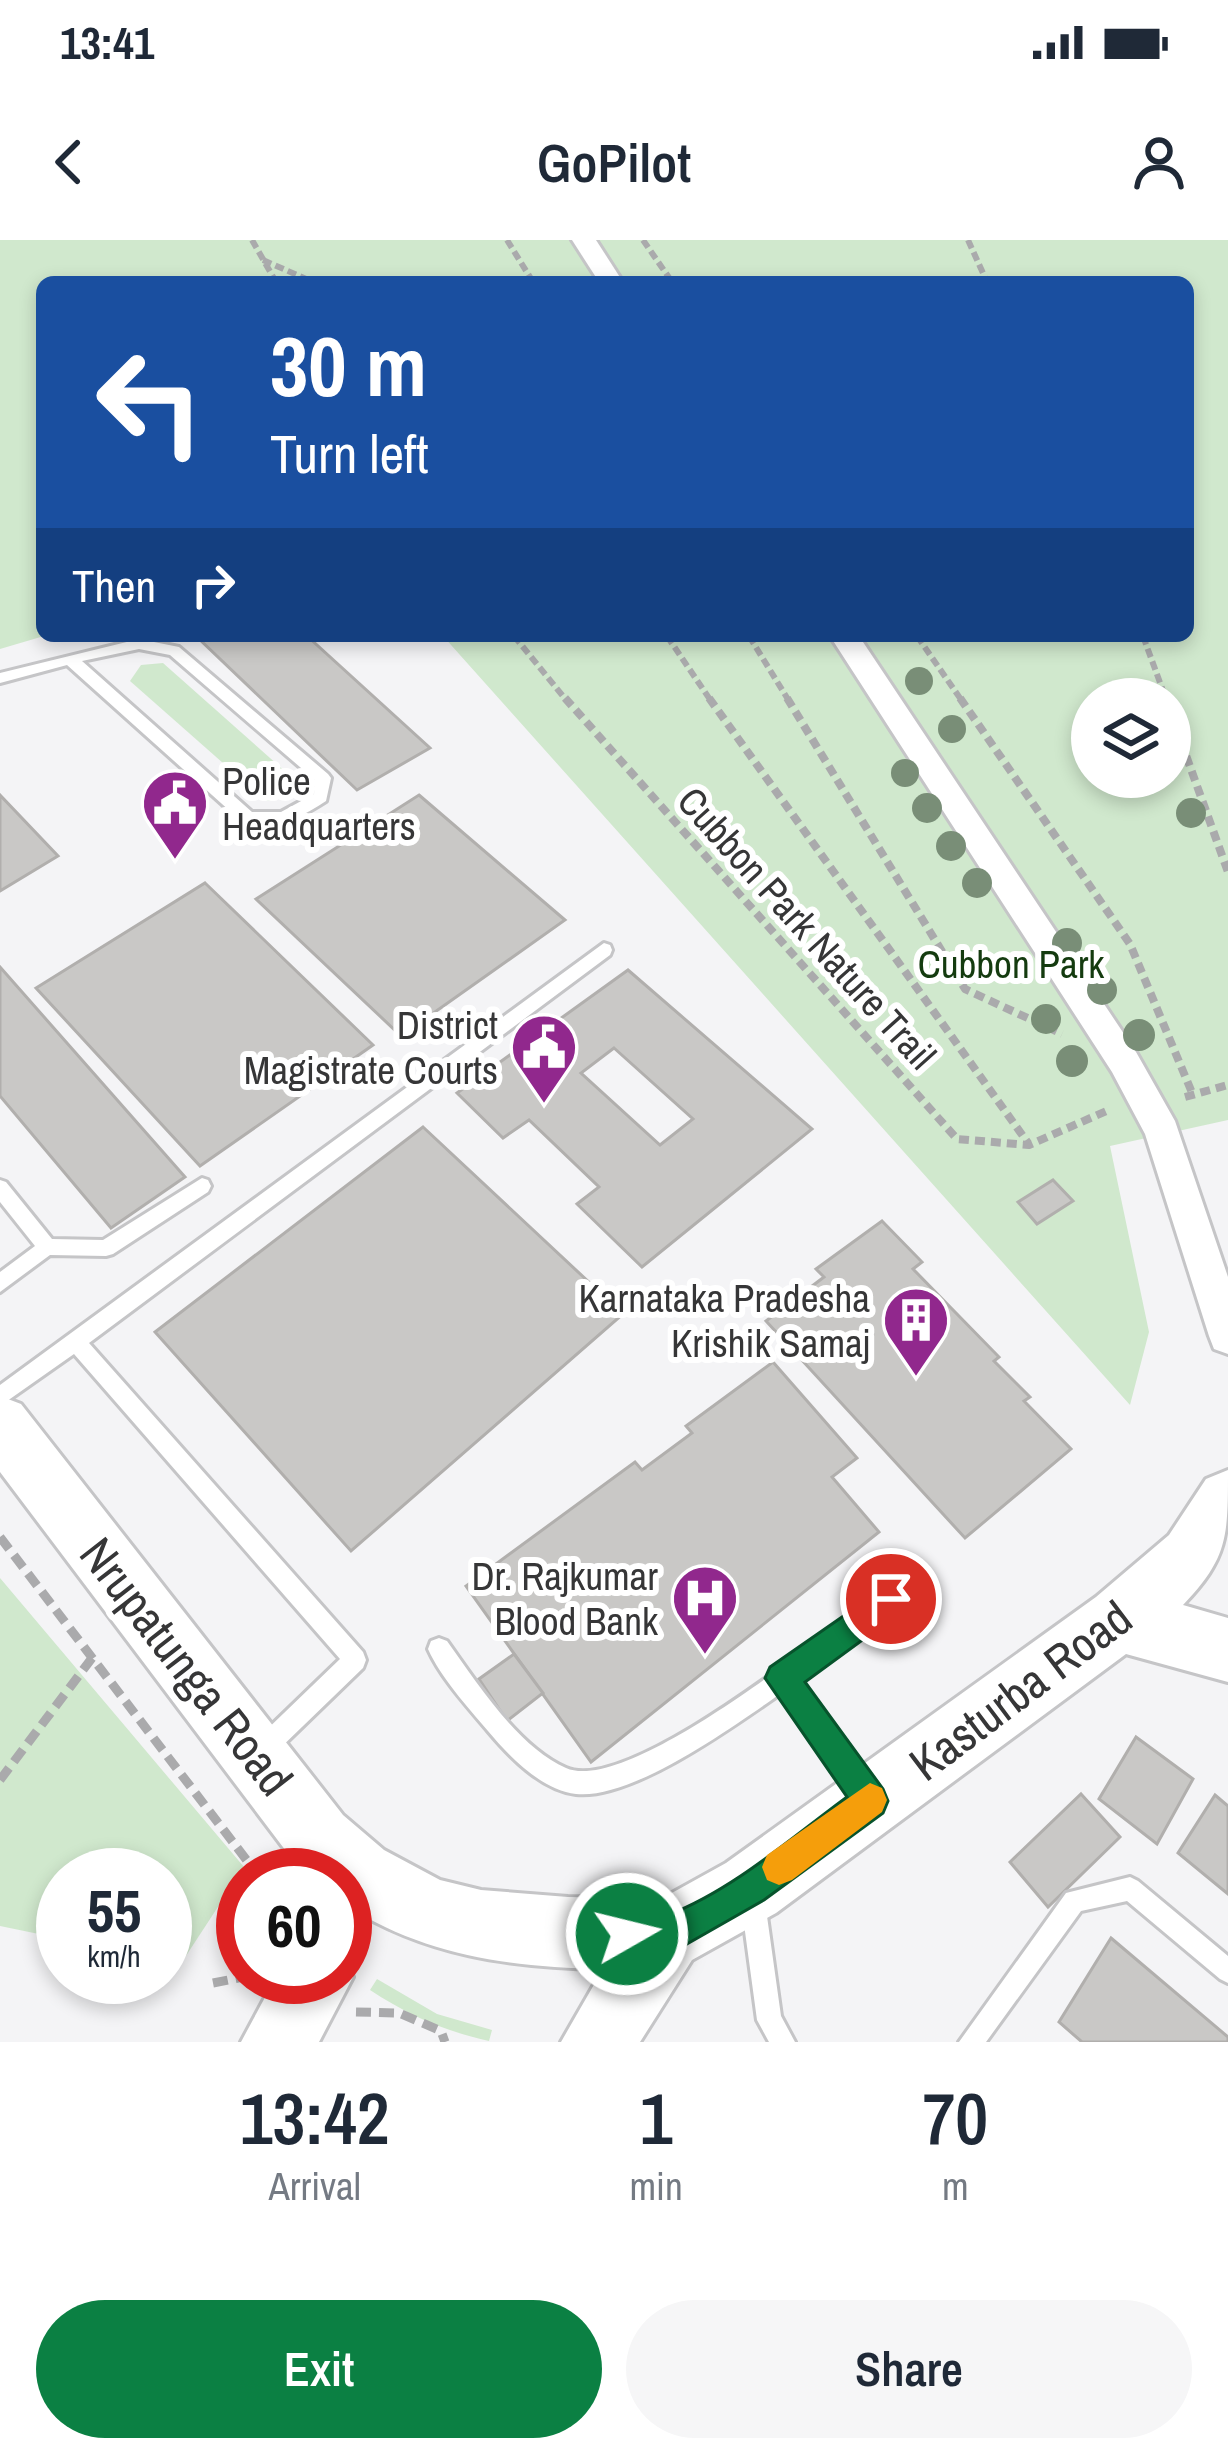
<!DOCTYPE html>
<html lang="en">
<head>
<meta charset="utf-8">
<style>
  :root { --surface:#fff; --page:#f6f6f7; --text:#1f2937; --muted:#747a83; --accent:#0b8043 }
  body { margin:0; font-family:"Archivo Narrow",sans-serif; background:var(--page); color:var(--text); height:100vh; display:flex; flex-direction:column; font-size:45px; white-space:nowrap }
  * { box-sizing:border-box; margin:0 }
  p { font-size:39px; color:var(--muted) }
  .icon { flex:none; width:66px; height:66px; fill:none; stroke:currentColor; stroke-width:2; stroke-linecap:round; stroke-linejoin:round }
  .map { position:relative; height:1802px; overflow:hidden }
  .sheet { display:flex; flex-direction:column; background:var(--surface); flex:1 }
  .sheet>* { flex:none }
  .hud { position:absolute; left:36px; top:36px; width:1158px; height:366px; border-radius:18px; box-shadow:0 6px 18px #0003; background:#1a4fa0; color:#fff; overflow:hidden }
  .buttons { position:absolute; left:1071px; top:438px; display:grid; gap:24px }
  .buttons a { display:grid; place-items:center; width:120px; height:120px; border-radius:50%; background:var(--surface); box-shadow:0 6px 18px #0003; font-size:60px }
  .speed { position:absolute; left:36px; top:1608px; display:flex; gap:24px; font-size:60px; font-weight:700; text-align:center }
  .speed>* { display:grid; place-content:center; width:156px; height:156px; border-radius:50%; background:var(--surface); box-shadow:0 6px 18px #0003; line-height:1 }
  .speed small { font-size:30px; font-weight:400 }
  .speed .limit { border:18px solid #d22; background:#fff; color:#111 }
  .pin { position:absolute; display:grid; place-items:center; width:102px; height:102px; color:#fff; margin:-51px; border:6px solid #fff; border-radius:50%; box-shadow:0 3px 12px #0007 }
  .me { position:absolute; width:132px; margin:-66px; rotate:82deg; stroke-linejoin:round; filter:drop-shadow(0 0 9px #0008) }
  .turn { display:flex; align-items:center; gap:42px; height:252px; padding:0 36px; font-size:54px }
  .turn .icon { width:156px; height:156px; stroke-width:2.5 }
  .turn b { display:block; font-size:84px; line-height:102px }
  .then { display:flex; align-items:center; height:114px; padding:0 36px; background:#0003; gap:24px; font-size:45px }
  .eta { display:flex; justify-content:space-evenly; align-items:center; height:204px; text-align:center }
  .eta b { font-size:72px; font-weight:600; line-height:84px }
  .cta { display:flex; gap:24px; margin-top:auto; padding:24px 36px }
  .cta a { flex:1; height:138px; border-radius:72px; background:var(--accent); color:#fff; font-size:48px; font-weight:600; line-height:138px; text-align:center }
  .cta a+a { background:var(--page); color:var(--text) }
  .status { display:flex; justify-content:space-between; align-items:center; height:84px; padding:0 60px; background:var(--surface); direction:ltr }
  .status svg { height:33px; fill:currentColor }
  header { display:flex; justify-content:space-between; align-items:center; height:156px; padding:0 36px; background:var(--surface); font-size:54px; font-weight:600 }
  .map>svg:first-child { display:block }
  .green { fill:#d0e8cd; fill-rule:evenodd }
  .building { fill:#c9c8c6; stroke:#b1afad; stroke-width:3; fill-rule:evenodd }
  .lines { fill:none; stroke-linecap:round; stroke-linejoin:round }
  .lane-casing { stroke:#c5c5c7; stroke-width:6 }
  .street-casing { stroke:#c5c5c7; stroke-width:6 }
  .primary-casing { stroke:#c5c5c7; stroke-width:6 }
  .path-far2 { stroke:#aaaaac; stroke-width:6; stroke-dasharray:9 4.5; stroke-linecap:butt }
  .path-far1 { stroke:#aaaaac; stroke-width:8; stroke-dasharray:10 6; stroke-linecap:butt }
  .path { stroke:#aaaaac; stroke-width:9; stroke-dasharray:15 8; stroke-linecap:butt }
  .lane { fill:#fff; fill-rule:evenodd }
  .street { fill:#fff; fill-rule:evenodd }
  .primary { fill:#fff; fill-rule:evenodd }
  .tree { fill:#798e77 }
  .route { fill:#0b8043; stroke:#07532c; stroke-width:3 }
  .slow { fill:#f59e0b }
  .labels { text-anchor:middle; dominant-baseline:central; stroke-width:12; stroke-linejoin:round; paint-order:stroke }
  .poi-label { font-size:39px; fill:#363637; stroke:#fff; text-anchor:end }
  .street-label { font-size:39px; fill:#363637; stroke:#fff }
  .park-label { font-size:39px; fill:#143b0f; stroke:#fff }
  .near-street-label { font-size:48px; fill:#363637; stroke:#fff }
</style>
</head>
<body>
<div class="status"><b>13:41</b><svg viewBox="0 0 49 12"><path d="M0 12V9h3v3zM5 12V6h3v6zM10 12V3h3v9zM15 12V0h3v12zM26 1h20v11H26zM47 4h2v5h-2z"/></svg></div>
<header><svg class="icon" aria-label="back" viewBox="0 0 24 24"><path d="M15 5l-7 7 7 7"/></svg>GoPilot<svg class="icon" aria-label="person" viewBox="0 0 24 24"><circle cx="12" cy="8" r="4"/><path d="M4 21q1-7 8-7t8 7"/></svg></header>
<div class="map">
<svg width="1228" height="1802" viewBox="0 0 1228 1802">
  <rect width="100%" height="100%" fill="#f4f4f6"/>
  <g class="green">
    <path d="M 0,0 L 1228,0 L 1228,880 L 1110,906 L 1149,1092 L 1130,1165 L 443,396 L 1188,396 L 1188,42 L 42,42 L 44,396 L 0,409 ZM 1092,459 L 1170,459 L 1170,537 L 1092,537 Z"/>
    <path d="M 163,423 L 297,542 L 290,557 L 266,561 L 130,441 L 141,425 Z"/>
    <path d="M 0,1338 L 244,1627 L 180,1725 L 165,1722 L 165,1635 L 63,1635 L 63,1699 L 0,1686 Z"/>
    <path d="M 377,1739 L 437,1774 L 492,1790 L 489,1801 C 444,1791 408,1775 370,1750 Z"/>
  </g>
  <g class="building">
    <path d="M 196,396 L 307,396 L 430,508 L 357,550 Z"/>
    <path d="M 0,555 L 58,616 L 0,651 Z"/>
    <path d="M 419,555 L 565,680 L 401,796 L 256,659 Z"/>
    <path d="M 205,643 L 373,805 L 200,926 L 36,748 Z"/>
    <path d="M 0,727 L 185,937 L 111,988 L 0,856 Z"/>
    <path d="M 628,730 L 812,889 L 642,1027 L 577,964 L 599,947 L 529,880 L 503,898 L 457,853 ZM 614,808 L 693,879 L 660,905 L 581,833 Z"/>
    <path d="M 423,887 L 623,1074 L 351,1311 L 155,1092 Z"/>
    <path d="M 1053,940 L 1073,961 L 1037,984 L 1018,962 Z"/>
    <path d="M 882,981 L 922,1022 L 913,1029 L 999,1117 L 994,1121 L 1030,1157 L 1024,1161 L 1071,1209 L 965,1298 L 766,1081 L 824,1037 L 816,1029 Z"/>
    <path d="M 773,1122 L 857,1218 L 832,1237 L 879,1292 L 591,1522 L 466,1346 L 635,1222 L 642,1230 L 692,1193 L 686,1186 Z"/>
    <path d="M 514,1414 L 543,1453 L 507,1481 L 479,1439 Z"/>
    <path d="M 1136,1497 L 1193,1539 L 1157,1604 L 1099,1559 Z"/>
    <path d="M 1081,1554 L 1120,1597 L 1048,1667 L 1010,1622 Z"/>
    <path d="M 1215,1555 L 1228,1566 L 1228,1654 L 1178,1613 Z"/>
    <path d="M 1111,1698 L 1228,1797 L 1228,1802 L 1082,1802 L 1059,1782 Z"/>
  </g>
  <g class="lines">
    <g class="lane-casing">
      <g id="lane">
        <path d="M 139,399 L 179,407 L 328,534 L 331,538 L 326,561 C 298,579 275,591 241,581 L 67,425 L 0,443 L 0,433 ZM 139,409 L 170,415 L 315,540 L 314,554 L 281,572 L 252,572 L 82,421 Z"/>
        <path d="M 604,703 L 610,705 L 612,710 L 610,715 L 89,1103 L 363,1412 L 366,1420 L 363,1428 L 272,1516 L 264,1519 L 256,1516 L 253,1508 L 256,1500 L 340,1419 L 74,1114 L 0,1166 L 0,1145 Z"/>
        <path d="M 202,938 L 208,940 L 211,946 L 208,952 L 113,1014 L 106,1016 L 50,1015 L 0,1052 L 0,1032 L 35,1006 L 0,962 L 0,940 L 6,942 L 52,999 L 103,1000 Z"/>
        <path d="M 891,1348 L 899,1351 L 902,1359 L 899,1367 L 797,1442 L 872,1544 L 875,1552 L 872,1560 L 864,1563 L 856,1560 L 780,1454 C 734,1486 632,1560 576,1554 C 541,1550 509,1516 488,1491 C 467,1466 441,1438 428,1409 L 431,1401 L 439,1398 L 447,1401 C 477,1443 518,1507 566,1528 C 620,1552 778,1430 823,1396 C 845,1380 867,1359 891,1348 Z"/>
        <path d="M 1130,1637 L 1138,1641 L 1228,1716 L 1228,1743 L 1220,1739 L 1127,1661 L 1081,1671 L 986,1802 L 959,1802 L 1066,1653 Z"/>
        <path d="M 753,1650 L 761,1654 L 765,1662 L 781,1776 L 795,1802 L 769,1802 L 757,1780 L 741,1662 L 745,1654 Z"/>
      </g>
    </g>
    <g class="street-casing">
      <g id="street">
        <path d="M 572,0 L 596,0 L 623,42 L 599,42 Z"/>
        <path d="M 830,396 L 859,396 L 1136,812 L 1175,881 L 1228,1037 L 1228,1114 L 1214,1109 L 1209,1096 L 1145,894 L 1112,832 Z"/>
      </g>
    </g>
    <g class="primary-casing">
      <g id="primary">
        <path d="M 0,1156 L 21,1164 L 343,1575 L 384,1610 L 440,1640 L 481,1650 L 568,1657 L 661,1659 L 726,1623 L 1096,1357 L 1169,1295 L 1206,1239 L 1228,1230 C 1228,1297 1228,1318 1183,1365 L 1228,1378 L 1228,1442 L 1126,1414 L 776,1673 L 692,1720 L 640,1802 L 561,1802 L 603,1729 C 509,1727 426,1716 345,1665 L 345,1635 L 308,1635 L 295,1623 L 0,1232 Z"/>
        <path d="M 345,1718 L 353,1737 L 319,1802 L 241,1802 L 276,1737 L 345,1737 Z"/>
      </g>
    </g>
    <g class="path-far2">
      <path d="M 252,0 L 276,42"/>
      <path d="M 507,0 L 533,42"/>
      <path d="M 643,0 L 672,42"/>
      <path d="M 968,0 L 987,42"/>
      <path d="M 263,20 L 313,42"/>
      <path d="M 514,396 L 567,461"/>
      <path d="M 667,396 L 711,461"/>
      <path d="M 749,396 L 789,461"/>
      <path d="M 917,396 L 962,461"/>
      <path d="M 1143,396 L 1166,459"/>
    </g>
    <g class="path-far1">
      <path d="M 565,458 L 957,899 L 1029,905 L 1111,869"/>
      <path d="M 709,458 L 1028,903"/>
      <path d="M 787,458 L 965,749 L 1062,794"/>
      <path d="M 960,458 L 1130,704 L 1193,855"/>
      <path d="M 1170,471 L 1228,632"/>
      <path d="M 1185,857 L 1228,845"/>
    </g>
    <g class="path">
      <path d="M 0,1297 L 258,1635"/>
      <path d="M 0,1540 L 92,1418"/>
      <path d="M 213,1743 L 243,1737"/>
      <path d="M 356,1772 L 399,1773 L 441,1791 L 445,1802"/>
    </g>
    <use href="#lane" class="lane"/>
    <use href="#street" class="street"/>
    <use href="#primary" class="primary"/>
  </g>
  <g class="tree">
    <circle cx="919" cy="441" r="14"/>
    <circle cx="952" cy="489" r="14"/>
    <circle cx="905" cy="533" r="14"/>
    <circle cx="927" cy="568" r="15"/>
    <circle cx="1191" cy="573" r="15"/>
    <circle cx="951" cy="606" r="15"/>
    <circle cx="977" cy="643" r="15"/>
    <circle cx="1067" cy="703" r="15"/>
    <circle cx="1102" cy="750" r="15"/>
    <circle cx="1046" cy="779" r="15"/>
    <circle cx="1139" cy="795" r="16"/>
    <circle cx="1072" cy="821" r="16"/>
  </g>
  <path class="route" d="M 891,1343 L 902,1348 L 907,1359 L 902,1371 L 805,1442 L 883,1549 L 888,1561 L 883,1573 L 764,1660 L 680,1708 L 668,1713 L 614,1706 L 609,1694 L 614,1681 C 632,1673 651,1681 668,1675 C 733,1650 791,1598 847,1557 L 765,1438 L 770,1427 Z"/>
  <path class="slow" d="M 870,1543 L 882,1548 L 887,1560 L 882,1572 L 792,1640 L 779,1645 L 767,1640 L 762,1627 L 767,1615 Z"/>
  <defs>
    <g id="civic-pin" transform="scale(3.45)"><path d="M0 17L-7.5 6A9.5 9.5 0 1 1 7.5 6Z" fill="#91288d" stroke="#fff"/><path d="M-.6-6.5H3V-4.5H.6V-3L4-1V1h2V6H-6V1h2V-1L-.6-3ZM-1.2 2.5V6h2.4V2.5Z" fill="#fff"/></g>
    <g id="building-pin" transform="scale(3.45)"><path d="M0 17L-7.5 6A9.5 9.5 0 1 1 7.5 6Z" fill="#91288d" stroke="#fff"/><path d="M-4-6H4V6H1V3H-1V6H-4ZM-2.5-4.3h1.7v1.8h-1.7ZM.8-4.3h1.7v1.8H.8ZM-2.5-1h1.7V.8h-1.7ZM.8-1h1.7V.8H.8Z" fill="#fff"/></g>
    <g id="hospital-pin" transform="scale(3.45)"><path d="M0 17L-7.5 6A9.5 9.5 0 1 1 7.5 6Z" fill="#91288d" stroke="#fff"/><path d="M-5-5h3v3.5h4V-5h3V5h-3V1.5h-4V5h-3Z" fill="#fff"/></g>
  </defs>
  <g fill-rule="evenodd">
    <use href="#civic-pin" x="175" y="563"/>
    <use href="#civic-pin" x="544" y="807"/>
    <use href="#building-pin" x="916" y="1080"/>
    <use href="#hospital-pin" x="705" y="1358"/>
  </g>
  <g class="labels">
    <g class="poi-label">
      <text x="222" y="541" text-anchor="start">Police<tspan x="222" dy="45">Headquarters</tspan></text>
      <text x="498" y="785">District<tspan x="498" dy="45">Magistrate Courts</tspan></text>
      <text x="870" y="1058">Karnataka Pradesha<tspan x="870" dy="45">Krishik Samaj</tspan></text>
      <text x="658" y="1336">Dr. Rajkumar<tspan x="658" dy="45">Blood Bank</tspan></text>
    </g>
    <g class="street-label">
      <text transform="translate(807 688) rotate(48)">Cubbon Park Nature Trail</text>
    </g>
    <g class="park-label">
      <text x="1011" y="724">Cubbon Park</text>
    </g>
    <g class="near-street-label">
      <text transform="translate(187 1426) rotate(52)">Nrupatunga Road</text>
      <text transform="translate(1020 1450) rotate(-37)">Kasturba Road</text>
    </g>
  </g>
</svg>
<div class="buttons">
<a><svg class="icon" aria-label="layers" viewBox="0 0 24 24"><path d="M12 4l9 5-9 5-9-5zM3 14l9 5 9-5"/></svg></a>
</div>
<div class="speed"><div>55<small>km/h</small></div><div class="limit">60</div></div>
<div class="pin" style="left:891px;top:1359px;background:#d93025"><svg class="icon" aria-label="arrive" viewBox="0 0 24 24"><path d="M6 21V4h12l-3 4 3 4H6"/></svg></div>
<svg class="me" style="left:627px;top:1694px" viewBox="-20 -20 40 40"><circle r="17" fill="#0b8043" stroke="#fff" stroke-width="3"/><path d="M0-11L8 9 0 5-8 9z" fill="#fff"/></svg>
<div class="hud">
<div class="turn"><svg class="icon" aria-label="left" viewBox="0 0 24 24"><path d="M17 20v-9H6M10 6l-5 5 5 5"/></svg><div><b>30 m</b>Turn left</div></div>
<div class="then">Then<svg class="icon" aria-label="right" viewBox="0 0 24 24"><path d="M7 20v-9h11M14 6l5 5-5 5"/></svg></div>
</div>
</div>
<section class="sheet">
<div class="eta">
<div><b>13:42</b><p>Arrival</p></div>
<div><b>1</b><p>min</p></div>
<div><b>70</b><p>m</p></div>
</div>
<div class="cta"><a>Exit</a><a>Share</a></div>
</section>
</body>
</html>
